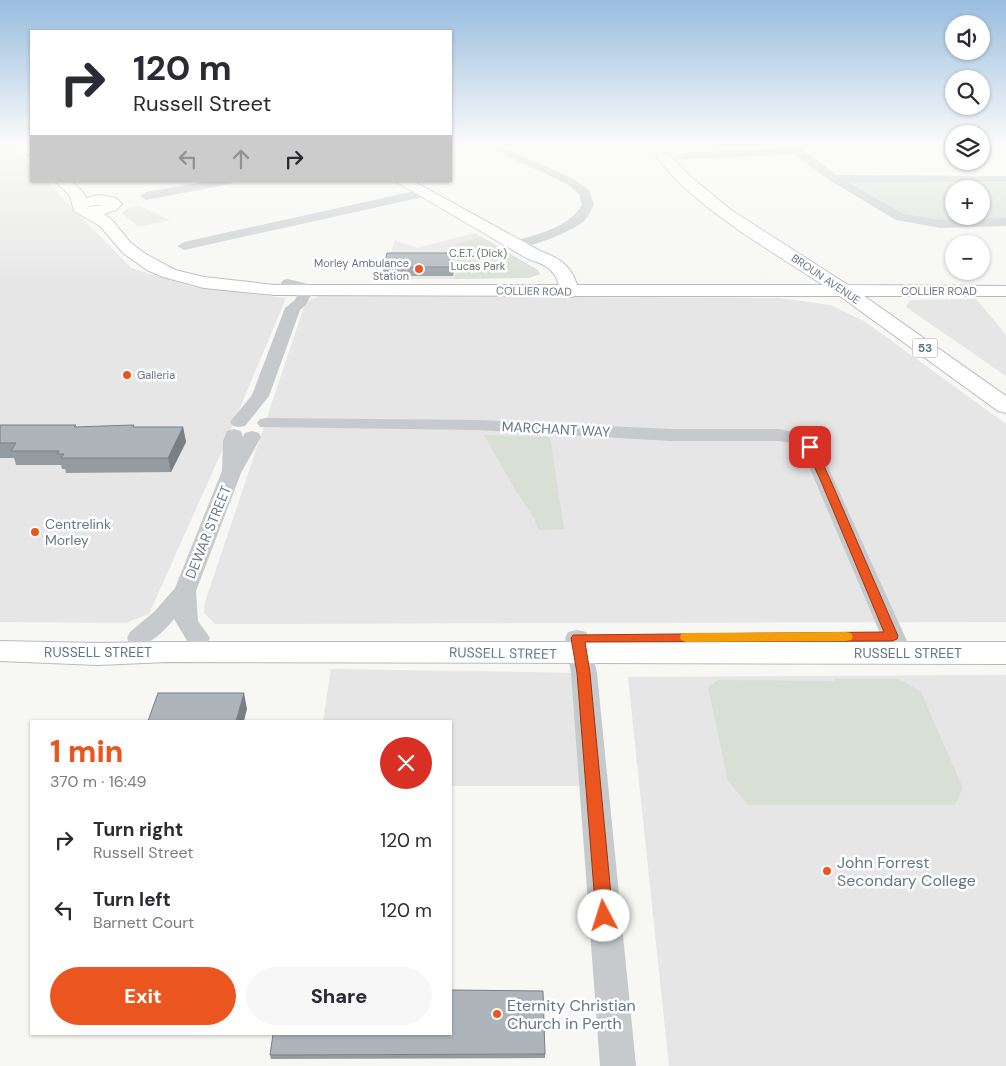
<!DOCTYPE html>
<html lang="en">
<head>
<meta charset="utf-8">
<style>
  :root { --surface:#fff; --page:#f7f7f7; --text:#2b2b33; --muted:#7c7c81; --accent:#eb551f }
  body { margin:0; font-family:"DM Sans",sans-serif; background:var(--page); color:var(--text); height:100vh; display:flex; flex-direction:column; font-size:19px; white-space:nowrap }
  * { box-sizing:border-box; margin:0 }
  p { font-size:16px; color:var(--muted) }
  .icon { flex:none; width:28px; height:28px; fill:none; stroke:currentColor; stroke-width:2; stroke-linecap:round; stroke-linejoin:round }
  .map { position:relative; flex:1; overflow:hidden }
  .side { position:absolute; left:30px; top:720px; width:422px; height:315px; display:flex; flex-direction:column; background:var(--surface); border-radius:0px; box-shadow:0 1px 4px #0004 }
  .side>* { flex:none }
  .hud { position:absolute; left:30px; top:30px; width:422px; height:152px; border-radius:0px; box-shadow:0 1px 4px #0004; background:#fff; color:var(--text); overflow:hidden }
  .fabs { position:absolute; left:945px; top:15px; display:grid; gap:10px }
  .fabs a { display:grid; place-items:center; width:45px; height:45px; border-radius:50%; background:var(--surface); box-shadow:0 1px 4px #0004; font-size:25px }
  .pin { position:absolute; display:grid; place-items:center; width:42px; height:42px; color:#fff; margin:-21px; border-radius:10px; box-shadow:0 2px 8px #0006 }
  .me { position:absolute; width:55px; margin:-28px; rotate:355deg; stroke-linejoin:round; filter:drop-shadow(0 0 4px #0008) }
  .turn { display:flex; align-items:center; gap:18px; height:105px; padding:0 20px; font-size:22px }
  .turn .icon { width:65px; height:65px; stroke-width:2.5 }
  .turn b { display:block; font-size:35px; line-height:42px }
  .lanes { display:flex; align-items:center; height:48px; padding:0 20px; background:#0003; justify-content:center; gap:25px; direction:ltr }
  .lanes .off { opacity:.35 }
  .round { display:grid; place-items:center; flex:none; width:52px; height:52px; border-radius:26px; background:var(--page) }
  .overview { display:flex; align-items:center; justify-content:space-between; height:85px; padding:0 20px }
  h1 { font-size:30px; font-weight:800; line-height:38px; color:var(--accent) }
  .cta { display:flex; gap:10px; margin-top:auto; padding:10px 20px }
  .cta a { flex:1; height:58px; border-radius:30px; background:var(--accent); color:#fff; font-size:20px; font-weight:800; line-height:58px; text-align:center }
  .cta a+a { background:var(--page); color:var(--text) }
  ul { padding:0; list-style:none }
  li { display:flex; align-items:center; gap:15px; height:70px; padding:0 20px }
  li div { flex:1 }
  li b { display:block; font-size:19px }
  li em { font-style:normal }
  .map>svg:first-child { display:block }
  .built { fill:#e5e6e5 }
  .green { fill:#d8dfd4; fill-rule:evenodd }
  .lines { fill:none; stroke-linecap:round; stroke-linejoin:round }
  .major-casing { stroke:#b7bbbf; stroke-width:2 }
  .minor { fill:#c6cacd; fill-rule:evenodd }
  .major { fill:#fff; fill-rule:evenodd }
  .wall { fill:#959ca1 }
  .shaded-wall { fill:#797f83 }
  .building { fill:#adb5bb; stroke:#797f83 }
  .route { fill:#eb551f; stroke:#993714 }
  .slow { fill:#f59e0b }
  .poi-dot { fill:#eb551f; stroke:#fff; stroke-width:2 }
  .labels { text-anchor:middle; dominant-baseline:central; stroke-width:5; stroke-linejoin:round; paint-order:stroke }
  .far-park-label { font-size:11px; fill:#647860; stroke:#fff }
  .far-poi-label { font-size:11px; fill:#647686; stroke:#fff; text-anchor:end }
  .far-street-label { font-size:11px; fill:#647686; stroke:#fff }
  .shield { fill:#fff; stroke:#929faa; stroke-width:1 }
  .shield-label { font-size:12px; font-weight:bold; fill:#647686 }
  .street-label { font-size:14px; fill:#647686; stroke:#fff }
  .poi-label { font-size:14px; fill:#647686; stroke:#fff; text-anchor:start }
  .near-poi-label { font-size:16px; fill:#647686; stroke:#fff; text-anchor:start }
</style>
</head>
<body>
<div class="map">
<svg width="1006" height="1066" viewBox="0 0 1006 1066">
  <rect width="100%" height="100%" fill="#f7f7f4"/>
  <g class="built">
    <path d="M 0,144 L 11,144 L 31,165 L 31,181 L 46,181 L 131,268 L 193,287 L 286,298 L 221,453 L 149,614 L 126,623 L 0,622 Z"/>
    <path d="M 140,206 L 170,220 L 138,227 L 122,213 L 126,209 Z"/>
    <path d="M 475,233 L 482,237 L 458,244 L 455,279 L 382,279 L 395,240 L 417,248 Z"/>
    <path d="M 319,296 L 779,298 L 830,305 L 864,321 L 1006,424 L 1006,622 L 215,624 L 204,613 L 205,602 L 304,307 L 310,300 Z"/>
    <path d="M 976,299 L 1006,335 L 1006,376 L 906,307 L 909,301 L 914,300 Z"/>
    <path d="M 331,669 L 584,673 L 593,786 L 451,786 L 451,721 L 323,721 Z"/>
    <path d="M 1006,675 L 1006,1066 L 669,1066 L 628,677 Z"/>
  </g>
  <g class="green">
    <path d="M 848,181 L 1006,183 L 1006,219 L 937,221 L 907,216 ZM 954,189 L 981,189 L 981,216 L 954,216 Z"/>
    <path d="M 482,237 L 538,270 L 540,274 L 529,278 L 455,279 L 458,243 Z"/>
    <path d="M 484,435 L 550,437 L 564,529 L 538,530 L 534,518 L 516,491 Z"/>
    <path d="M 834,679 L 899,679 L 901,682 L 905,682 L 921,692 L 963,788 L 955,805 L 748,805 L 728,781 L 708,687 L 718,680 L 834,681 Z"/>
  </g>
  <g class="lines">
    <g class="major-casing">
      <g id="major">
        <path d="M 17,144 L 31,144 L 31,155 L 26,154 Z"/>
        <path d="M 649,144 L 663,144 L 669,155 L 691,177 L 731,210 L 848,285 L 1006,286 L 1006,296 L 864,296 L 1006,396 L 1006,413 L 998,411 L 840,296 L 576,296 L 570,297 L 564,296 L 275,295 L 204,288 L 163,277 L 147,270 L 123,253 L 100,226 L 74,211 L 70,196 L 55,181 L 71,181 L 82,191 L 86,198 L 98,195 L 116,198 L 122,204 L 116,210 L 104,214 L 112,220 L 130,242 L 144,253 L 175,270 L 204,277 L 275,285 L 559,285 C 554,268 544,264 528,259 L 395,181 L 413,181 L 540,251 C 559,258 571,265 577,285 L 823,285 C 772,251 677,198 649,144 ZM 98,205 L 103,205 L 89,207 L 89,206 Z"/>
        <path d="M 0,641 L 98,643 L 167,642 L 1006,642 L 1006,664 L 167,662 L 98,665 L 0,661 Z"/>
      </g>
    </g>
    <g class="minor">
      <path d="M 482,144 L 496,144 L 575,180 L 589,190 L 594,205 C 591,210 588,217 584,221 C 573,231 524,251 511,248 L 509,245 L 511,242 C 537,234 567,229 582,205 L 579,194 L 567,184 Z"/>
      <path d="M 783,144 L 795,144 L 836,175 L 1006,176 L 1006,182 L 848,182 L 904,214 L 941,220 L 1006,218 L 1006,226 L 941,228 L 896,220 L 829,180 L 795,154 L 683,159 L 678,156 L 683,153 L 787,148 Z"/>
      <path d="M 209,181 L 236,181 L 230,184 L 146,200 L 140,196 L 146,192 Z"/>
      <path d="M 424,189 L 430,193 L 428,196 L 184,250 L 177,246 L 184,242 Z"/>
      <path d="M 288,279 L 308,284 L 313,291 L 306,305 L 300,310 L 269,396 L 245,426 L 239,427 L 233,426 L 230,422 L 252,395 L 285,308 L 295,300 L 299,291 L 283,286 L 281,283 L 283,280 Z"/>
      <path d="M 266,418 L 477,420 L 671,429 L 780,429 L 804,435 L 817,443 L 819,447 L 912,652 L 909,658 L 900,660 L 891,658 L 888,652 L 802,450 L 791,443 L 780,441 L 671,441 L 477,430 L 260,427 L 257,423 L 260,419 Z"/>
      <path d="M 234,429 L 241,431 L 243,437 L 245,433 L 252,431 L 259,433 L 261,437 L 241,473 L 196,591 L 198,621 L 210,638 L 207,644 L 198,646 L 189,644 L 174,619 C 163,632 148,649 130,644 L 127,638 L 130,632 L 155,611 L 175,588 L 222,471 L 223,441 L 227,431 Z"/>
      <path d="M 577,630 L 586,632 L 589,638 L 597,673 L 636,1066 L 600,1066 L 571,673 L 565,638 L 568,632 Z"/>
    </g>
    <use href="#major" class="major"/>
  </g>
  <g class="wall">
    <path d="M 454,262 L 453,276 L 383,276 L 383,267 Z"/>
    <path d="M 0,425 L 77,427 L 183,427 L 186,442 L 171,472 L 66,473 L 65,469 L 62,469 L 61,465 L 16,465 L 14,458 L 0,458 Z"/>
    <path d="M 545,1054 L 545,1058 L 271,1059 L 270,1055 Z"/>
  </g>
  <g class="shaded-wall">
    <path d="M 454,253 L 454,262 L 453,276 L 452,267 Z"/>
    <path d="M 183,427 L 186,442 L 171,472 L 168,458 Z"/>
    <path d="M 244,693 L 247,709 L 244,721 L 236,721 Z"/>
  </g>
  <g class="building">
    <path d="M 387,253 L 454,253 L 452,267 L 383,267 Z"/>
    <path d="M 0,425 L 76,425 L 74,427 L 134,425 L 133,427 L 183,427 L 168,458 L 61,458 L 64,454 L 57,454 L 59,451 L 11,451 L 16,443 L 0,443 Z"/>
    <path d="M 158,693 L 244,693 L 236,721 L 148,721 Z"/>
    <path d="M 451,990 L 543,991 L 545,1054 L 270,1055 L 273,1034 L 451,1034 Z"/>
  </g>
  <linearGradient id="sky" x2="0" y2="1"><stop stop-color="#98bdde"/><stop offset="0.49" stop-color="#fbfbfa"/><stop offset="1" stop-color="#fbfbfa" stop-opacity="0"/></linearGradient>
  <rect width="1006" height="293" fill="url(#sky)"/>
  <path class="route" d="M 810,444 L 815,447 L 830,479 L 898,636 L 897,639 L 892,641 L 585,642 L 590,673 L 613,916 L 610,922 L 604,924 L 598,922 L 596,916 L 577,673 L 571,638 L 573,635 L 884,632 L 820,479 L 805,447 Z"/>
  <path class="slow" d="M 846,632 L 851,633 L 853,637 L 851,640 L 846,641 L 686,642 L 681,640 L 680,637 L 681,634 L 686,633 Z"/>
  <g class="poi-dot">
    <circle cx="419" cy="269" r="5"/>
    <circle cx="127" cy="375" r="5"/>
    <circle cx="35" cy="532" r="5"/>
    <circle cx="827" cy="871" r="5"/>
    <circle cx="497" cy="1014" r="5"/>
  </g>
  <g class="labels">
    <g class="far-park-label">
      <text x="478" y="253">C.E.T. (Dick)<tspan x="478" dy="13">Lucas Park</tspan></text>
    </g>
    <g class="far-poi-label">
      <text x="409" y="263">Morley Ambulance<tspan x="409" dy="13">Station</tspan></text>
      <text x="137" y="375" text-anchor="start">Galleria</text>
    </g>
    <g class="far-street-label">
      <text transform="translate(826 279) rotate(34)">BROUN AVENUE</text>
      <text transform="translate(534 291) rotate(1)">COLLIER ROAD</text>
      <text x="939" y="291">COLLIER ROAD</text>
    </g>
    <rect class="shield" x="912.5" y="338.5" width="25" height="19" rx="4"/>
    <g class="shield-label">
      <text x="925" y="348">53</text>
    </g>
    <g class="street-label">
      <text transform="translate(556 429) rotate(3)">MARCHANT WAY</text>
      <text transform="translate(208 532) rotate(-68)">DEWAR STREET</text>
      <text x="98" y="652">RUSSELL STREET</text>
      <text transform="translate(503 653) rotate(1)">RUSSELL STREET</text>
      <text x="908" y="653">RUSSELL STREET</text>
    </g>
    <g class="poi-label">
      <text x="45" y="524">Centrelink<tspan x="45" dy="16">Morley</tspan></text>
    </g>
    <g class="near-poi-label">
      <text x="837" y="862">John Forrest<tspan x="837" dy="18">Secondary College</tspan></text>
      <text x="507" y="1005">Eternity Christian<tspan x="507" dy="18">Church in Perth</tspan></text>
    </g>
  </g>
</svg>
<div class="fabs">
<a><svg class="icon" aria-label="sound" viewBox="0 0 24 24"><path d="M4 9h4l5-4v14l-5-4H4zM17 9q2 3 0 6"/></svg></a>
<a><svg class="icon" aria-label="search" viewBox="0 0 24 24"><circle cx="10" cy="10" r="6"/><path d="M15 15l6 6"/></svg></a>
<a><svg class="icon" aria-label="layers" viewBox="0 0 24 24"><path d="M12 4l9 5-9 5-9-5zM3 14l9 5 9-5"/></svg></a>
<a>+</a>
<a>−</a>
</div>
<div class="pin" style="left:810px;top:447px;background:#d93025"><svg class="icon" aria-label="arrive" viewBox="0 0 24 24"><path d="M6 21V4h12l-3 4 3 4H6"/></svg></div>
<svg class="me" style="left:604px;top:916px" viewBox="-20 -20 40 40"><circle r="19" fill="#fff"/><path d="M0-13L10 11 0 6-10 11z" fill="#eb551f"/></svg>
<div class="hud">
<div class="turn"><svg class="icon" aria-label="right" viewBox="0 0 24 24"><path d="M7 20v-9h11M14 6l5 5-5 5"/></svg><div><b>120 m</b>Russell Street</div></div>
<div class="lanes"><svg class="icon off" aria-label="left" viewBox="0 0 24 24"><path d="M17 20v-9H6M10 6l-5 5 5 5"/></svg><svg class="icon off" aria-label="ahead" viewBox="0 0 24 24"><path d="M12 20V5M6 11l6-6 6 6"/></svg><svg class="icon" aria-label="right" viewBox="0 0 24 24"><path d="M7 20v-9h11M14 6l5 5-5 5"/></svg></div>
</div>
<section class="side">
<div class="overview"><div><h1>1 min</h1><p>370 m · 16:49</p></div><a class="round" style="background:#d93025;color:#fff"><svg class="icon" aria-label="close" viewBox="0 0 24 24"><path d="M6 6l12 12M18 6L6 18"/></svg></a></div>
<ul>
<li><svg class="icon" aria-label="right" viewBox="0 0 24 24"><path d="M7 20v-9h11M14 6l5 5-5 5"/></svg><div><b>Turn right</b><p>Russell Street</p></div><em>120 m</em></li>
<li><svg class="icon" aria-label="left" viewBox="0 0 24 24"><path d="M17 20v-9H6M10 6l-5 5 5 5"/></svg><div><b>Turn left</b><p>Barnett Court</p></div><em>120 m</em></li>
</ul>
<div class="cta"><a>Exit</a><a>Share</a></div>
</section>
</div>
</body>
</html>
